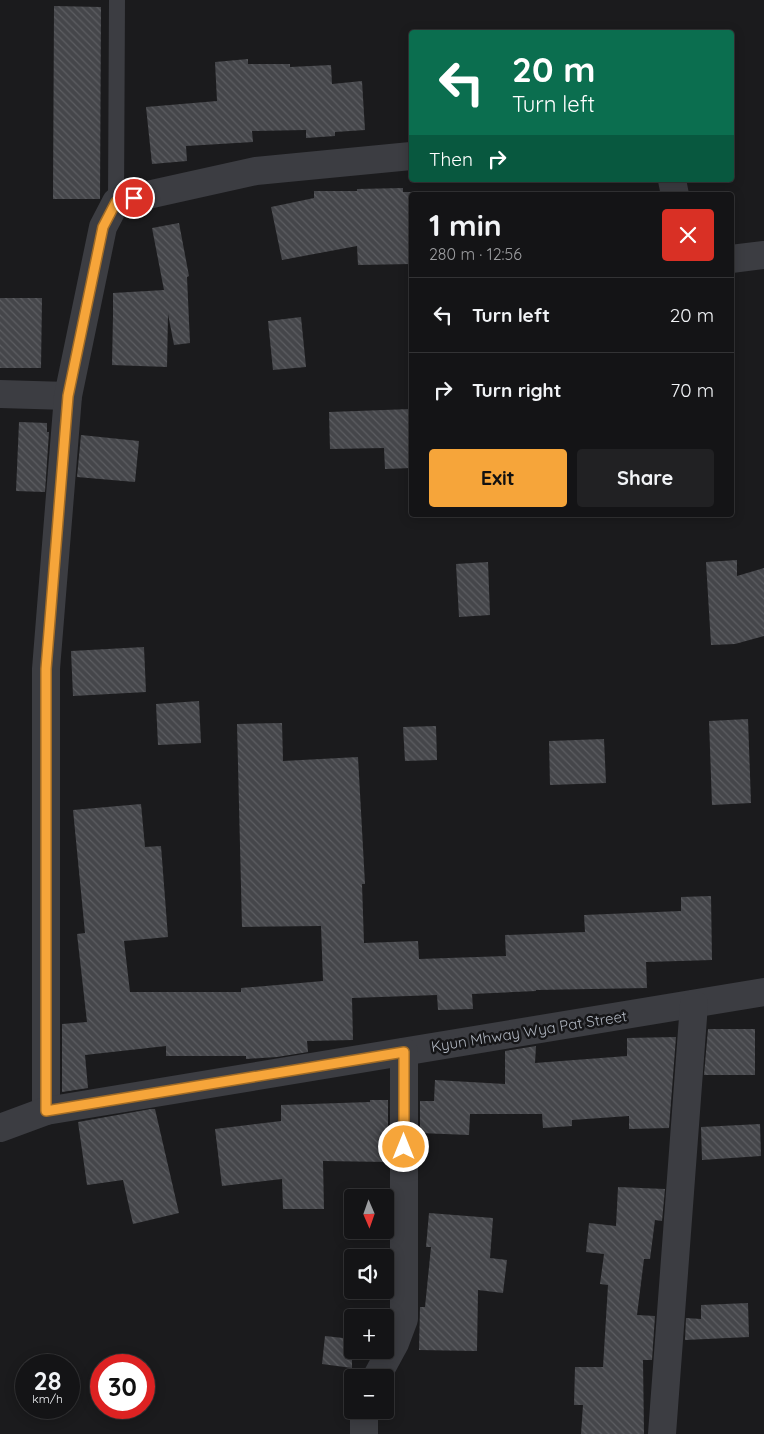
<!DOCTYPE html>
<html lang="en">
<head>
<meta charset="utf-8">
<style>
  :root { --surface:#141416; --page:#212123; --text:#f1f3f6; --muted:#9d9ea1; --line:#333335; --accent:#f6a53a }
  body { margin:0; font-family:Quicksand,sans-serif; background:var(--page); color:var(--text); height:100vh; display:flex; flex-direction:column; font-size:19px; white-space:nowrap }
  * { box-sizing:border-box; margin:0 }
  p { font-size:16px; color:var(--muted) }
  .icon { flex:none; width:28px; height:28px; fill:none; stroke:currentColor; stroke-width:2; stroke-linecap:round; stroke-linejoin:round }
  .map { position:relative; flex:1; overflow:hidden }
  .panel { position:absolute; left:409px; top:192px; width:325px; height:325px; display:flex; flex-direction:column; background:var(--surface); border-radius:5px; box-shadow:0 2px 12px #0003,0 0 0 1px var(--line) }
  .panel>* { flex:none }
  .hud { position:absolute; left:409px; top:30px; width:325px; height:152px; border-radius:5px; box-shadow:0 2px 12px #0003,0 0 0 1px var(--line); background:#0b6e4f; color:#fff; overflow:hidden }
  .needle { width:32px; rotate:178deg }
  .buttons { position:absolute; left:344px; top:1189px; display:grid; gap:10px }
  .buttons a { display:grid; place-items:center; width:50px; height:50px; border-radius:5px; background:var(--surface); box-shadow:0 2px 12px #0003,0 0 0 1px var(--line); font-size:25px }
  .speed { position:absolute; left:15px; top:1354px; display:flex; gap:10px; font-size:25px; font-weight:700; text-align:center }
  .speed>* { display:grid; place-content:center; width:65px; height:65px; border-radius:50%; background:var(--surface); box-shadow:0 2px 12px #0003,0 0 0 1px var(--line); line-height:1 }
  .speed small { font-size:12px; font-weight:400 }
  .speed .limit { border:8px solid #d22; background:#fff; color:#111 }
  .pin { position:absolute; display:grid; place-items:center; width:42px; height:42px; color:#fff; margin:-21px; border:2px solid #fff; border-radius:50%; box-shadow:0 1px 5px #0007 }
  .me { position:absolute; width:55px; margin:-28px; rotate:0deg; stroke-linejoin:round; filter:drop-shadow(0 0 4px #0008) }
  .turn { display:flex; align-items:center; gap:18px; height:105px; padding:0 20px; font-size:22px }
  .turn .icon { width:65px; height:65px; stroke-width:2.5 }
  .turn b { display:block; font-size:35px; line-height:42px }
  .then { display:flex; align-items:center; height:48px; padding:0 20px; background:#0003; gap:10px; font-size:19px }
  .round { display:grid; place-items:center; flex:none; width:52px; height:52px; border-radius:5px; background:var(--page) }
  .summary { display:flex; align-items:center; justify-content:space-between; height:85px; padding:0 20px }
  h1 { font-size:30px; font-weight:700; line-height:38px }
  .button { display:flex; gap:10px; margin-top:auto; padding:10px 20px }
  .button a { flex:1; height:58px; border-radius:5px; background:var(--accent); color:#111; font-size:20px; font-weight:700; line-height:58px; text-align:center }
  .button a+a { background:var(--page); color:var(--text) }
  ul { padding:0; list-style:none }
  li { display:flex; align-items:center; gap:15px; height:75px; padding:0 20px; border-top:1px solid var(--line) }
  li div { flex:1 }
  li b { display:block; font-size:19px }
  li em { font-style:normal }
  .map>svg:first-child { display:block }
  .building { fill:url(#building-back-hatch) }
  .lines { fill:none; stroke-linecap:round; stroke-linejoin:round }
  .service { stroke:#3c3d42; stroke-width:16 }
  .minor { stroke:#3c3d42; stroke-width:28 }
  .route-casing { stroke:#a06b26; stroke-width:12 }
  .route { stroke:#f6a53a; stroke-width:9 }
  .labels { text-anchor:middle; dominant-baseline:central; stroke-width:5; stroke-linejoin:round; paint-order:stroke }
  .street-label { font-size:15px; fill:#adb3bd; stroke:#161618 }
</style>
</head>
<body>
<div class="map">
<svg width="764" height="1434" viewBox="0 0 764 1434">
  <defs>
    <pattern id="building-back-hatch" width="6" height="6" patternUnits="userSpaceOnUse" patternTransform="scale(1.25)"><rect width="6" height="6" fill="#45464a"/><path d="M-1 5l2 2M0 0l6 6M5-1l2 2" fill="none" stroke="#5d5e62"/></pattern>
  </defs>
  <rect width="100%" height="100%" fill="#1b1b1d"/>
  <g class="building">
    <path d="M 54,6 L 101,7 L 100,199 L 53,199 Z"/>
    <path d="M 248,59 L 248,64 L 290,64 L 290,67 L 331,65 L 332,84 L 362,81 L 365,130 L 335,132 L 335,136 L 306,138 L 306,130 L 252,131 L 253,142 L 186,146 L 187,161 L 152,164 L 146,107 L 217,101 L 215,62 Z"/>
    <path d="M 403,188 L 403,192 L 411,192 L 411,264 L 358,265 L 357,246 L 282,260 L 271,207 L 314,198 L 314,191 L 357,191 L 357,189 Z"/>
    <path d="M 179,223 L 189,276 L 187,277 L 190,343 L 174,345 L 168,314 L 167,367 L 112,365 L 113,316 L 113,293 L 164,290 L 152,228 Z"/>
    <path d="M 0,298 L 42,298 L 41,368 L 0,368 Z"/>
    <path d="M 301,317 L 306,367 L 273,370 L 268,321 Z"/>
    <path d="M 411,409 L 411,468 L 385,469 L 384,448 L 330,449 L 329,412 Z"/>
    <path d="M 19,422 L 47,423 L 47,432 L 49,432 L 45,492 L 16,491 Z"/>
    <path d="M 81,435 L 139,441 L 135,482 L 77,477 Z"/>
    <path d="M 737,560 L 737,576 L 764,568 L 764,636 L 735,644 L 711,645 L 706,562 Z"/>
    <path d="M 488,562 L 490,615 L 459,617 L 456,564 Z"/>
    <path d="M 144,647 L 146,692 L 73,696 L 71,651 Z"/>
    <path d="M 199,701 L 201,743 L 158,745 L 156,704 Z"/>
    <path d="M 748,719 L 751,803 L 712,805 L 709,721 Z"/>
    <path d="M 282,723 L 283,761 L 358,757 L 365,884 L 362,884 L 364,943 L 418,941 L 419,959 L 506,956 L 505,935 L 585,932 L 584,915 L 681,911 L 681,897 L 711,896 L 712,960 L 646,962 L 647,988 L 536,990 L 536,991 L 472,994 L 473,1009 L 438,1010 L 437,995 L 352,998 L 353,1040 L 307,1041 L 308,1052 L 277,1057 L 246,1059 L 246,1056 L 166,1056 L 166,1046 L 85,1055 L 88,1088 L 62,1092 L 62,1024 L 87,1022 L 77,934 L 85,933 L 73,810 L 141,804 L 145,847 L 161,846 L 168,937 L 124,941 L 130,992 L 241,992 L 241,988 L 323,981 L 321,926 L 242,927 L 237,724 Z"/>
    <path d="M 436,726 L 437,760 L 405,761 L 403,727 Z"/>
    <path d="M 604,739 L 606,783 L 550,785 L 549,741 Z"/>
    <path d="M 708,1029 L 755,1029 L 755,1075 L 704,1075 Z"/>
    <path d="M 676,1037 L 669,1128 L 629,1129 L 629,1116 L 572,1120 L 572,1126 L 543,1128 L 542,1114 L 470,1114 L 469,1135 L 420,1133 L 420,1101 L 434,1101 L 435,1080 L 505,1084 L 505,1051 L 536,1046 L 535,1063 L 627,1056 L 627,1038 Z"/>
    <path d="M 370,1100 L 388,1100 L 388,1162 L 323,1161 L 324,1209 L 283,1209 L 282,1179 L 222,1186 L 215,1129 L 281,1121 L 281,1105 L 370,1102 Z"/>
    <path d="M 151,1109 L 155,1109 L 179,1213 L 133,1224 L 123,1180 L 87,1185 L 78,1122 Z"/>
    <path d="M 760,1124 L 761,1156 L 702,1160 L 701,1127 Z"/>
    <path d="M 618,1187 L 665,1189 L 662,1221 L 655,1220 L 650,1259 L 644,1259 L 637,1315 L 655,1316 L 652,1360 L 643,1360 L 644,1434 L 581,1434 L 583,1405 L 574,1405 L 575,1367 L 603,1367 L 608,1285 L 600,1284 L 604,1254 L 586,1252 L 589,1223 L 616,1226 Z"/>
    <path d="M 429,1213 L 493,1218 L 490,1258 L 507,1260 L 503,1293 L 478,1290 L 477,1351 L 419,1350 L 420,1307 L 425,1307 L 431,1247 L 426,1247 Z"/>
    <path d="M 748,1303 L 749,1337 L 685,1340 L 686,1318 L 701,1319 L 701,1305 Z"/>
    <path d="M 325,1336 L 352,1339 L 352,1368 L 322,1364 Z"/>
  </g>
  <g class="lines">
    <path class="service" d="M 116,202 L 117,0"/>
    <g class="minor">
      <path d="M 672,180 L 675,195"/>
      <path d="M 731,259 L 764,255"/>
      <path d="M 0,394 L 68,396"/>
      <path d="M 46,1111 L 46,669 L 68,396 L 103,227 L 116,202 L 256,171 L 411,156"/>
      <path d="M 0,1128 L 46,1111 L 764,992"/>
      <path d="M 376,1378 L 395,1343 L 404,1319 L 404,1052"/>
      <path d="M 364,1410 L 364,1434"/>
      <path d="M 662,1434 L 694,1004"/>
    </g>
  </g>
  <g class="lines">
    <g class="route-casing">
      <path id="route" d="M 134,198 L 116,202 L 103,227 L 68,396 L 46,669 L 46,1111 L 404,1052 L 404,1147"/>
    </g>
    <use href="#route" class="route"/>
  </g>
  <g class="labels">
    <g class="street-label">
      <text transform="translate(529 1031) rotate(-9)">Kyun Mhway Wya Pat Street</text>
    </g>
  </g>
</svg>
<div class="buttons">
<a><svg class="needle" viewBox="-14 -14 28 28"><path d="M0-13l5 13h-10z" fill="#e53935"/><path d="M0 13l5-13h-10z" fill="#9d9ea1"/></svg></a>
<a><svg class="icon" aria-label="sound" viewBox="0 0 24 24"><path d="M4 9h4l5-4v14l-5-4H4zM17 9q2 3 0 6"/></svg></a>
<a>+</a>
<a>−</a>
</div>
<div class="speed"><div>28<small>km/h</small></div><div class="limit">30</div></div>
<div class="pin" style="left:134px;top:198px;background:#d93025"><svg class="icon" aria-label="arrive" viewBox="0 0 24 24"><path d="M6 21V4h12l-3 4 3 4H6"/></svg></div>
<svg class="me" style="left:404px;top:1147px" viewBox="-20 -20 40 40"><circle r="17" fill="#f6a53a" stroke="#fff" stroke-width="3"/><path d="M0-11L8 9 0 5-8 9z" fill="#fff"/></svg>
<div class="hud">
<div class="turn"><svg class="icon" aria-label="left" viewBox="0 0 24 24"><path d="M17 20v-9H6M10 6l-5 5 5 5"/></svg><div><b>20 m</b>Turn left</div></div>
<div class="then">Then<svg class="icon" aria-label="right" viewBox="0 0 24 24"><path d="M7 20v-9h11M14 6l5 5-5 5"/></svg></div>
</div>
<section class="panel">
<div class="summary"><div><h1>1 min</h1><p>280 m · 12:56</p></div><a class="round" style="background:#d93025;color:#fff"><svg class="icon" aria-label="close" viewBox="0 0 24 24"><path d="M6 6l12 12M18 6L6 18"/></svg></a></div>
<ul>
<li><svg class="icon" aria-label="left" viewBox="0 0 24 24"><path d="M17 20v-9H6M10 6l-5 5 5 5"/></svg><div><b>Turn left</b></div><em>20 m</em></li>
<li><svg class="icon" aria-label="right" viewBox="0 0 24 24"><path d="M7 20v-9h11M14 6l5 5-5 5"/></svg><div><b>Turn right</b></div><em>70 m</em></li>
</ul>
<div class="button"><a>Exit</a><a>Share</a></div>
</section>
</div>
</body>
</html>
